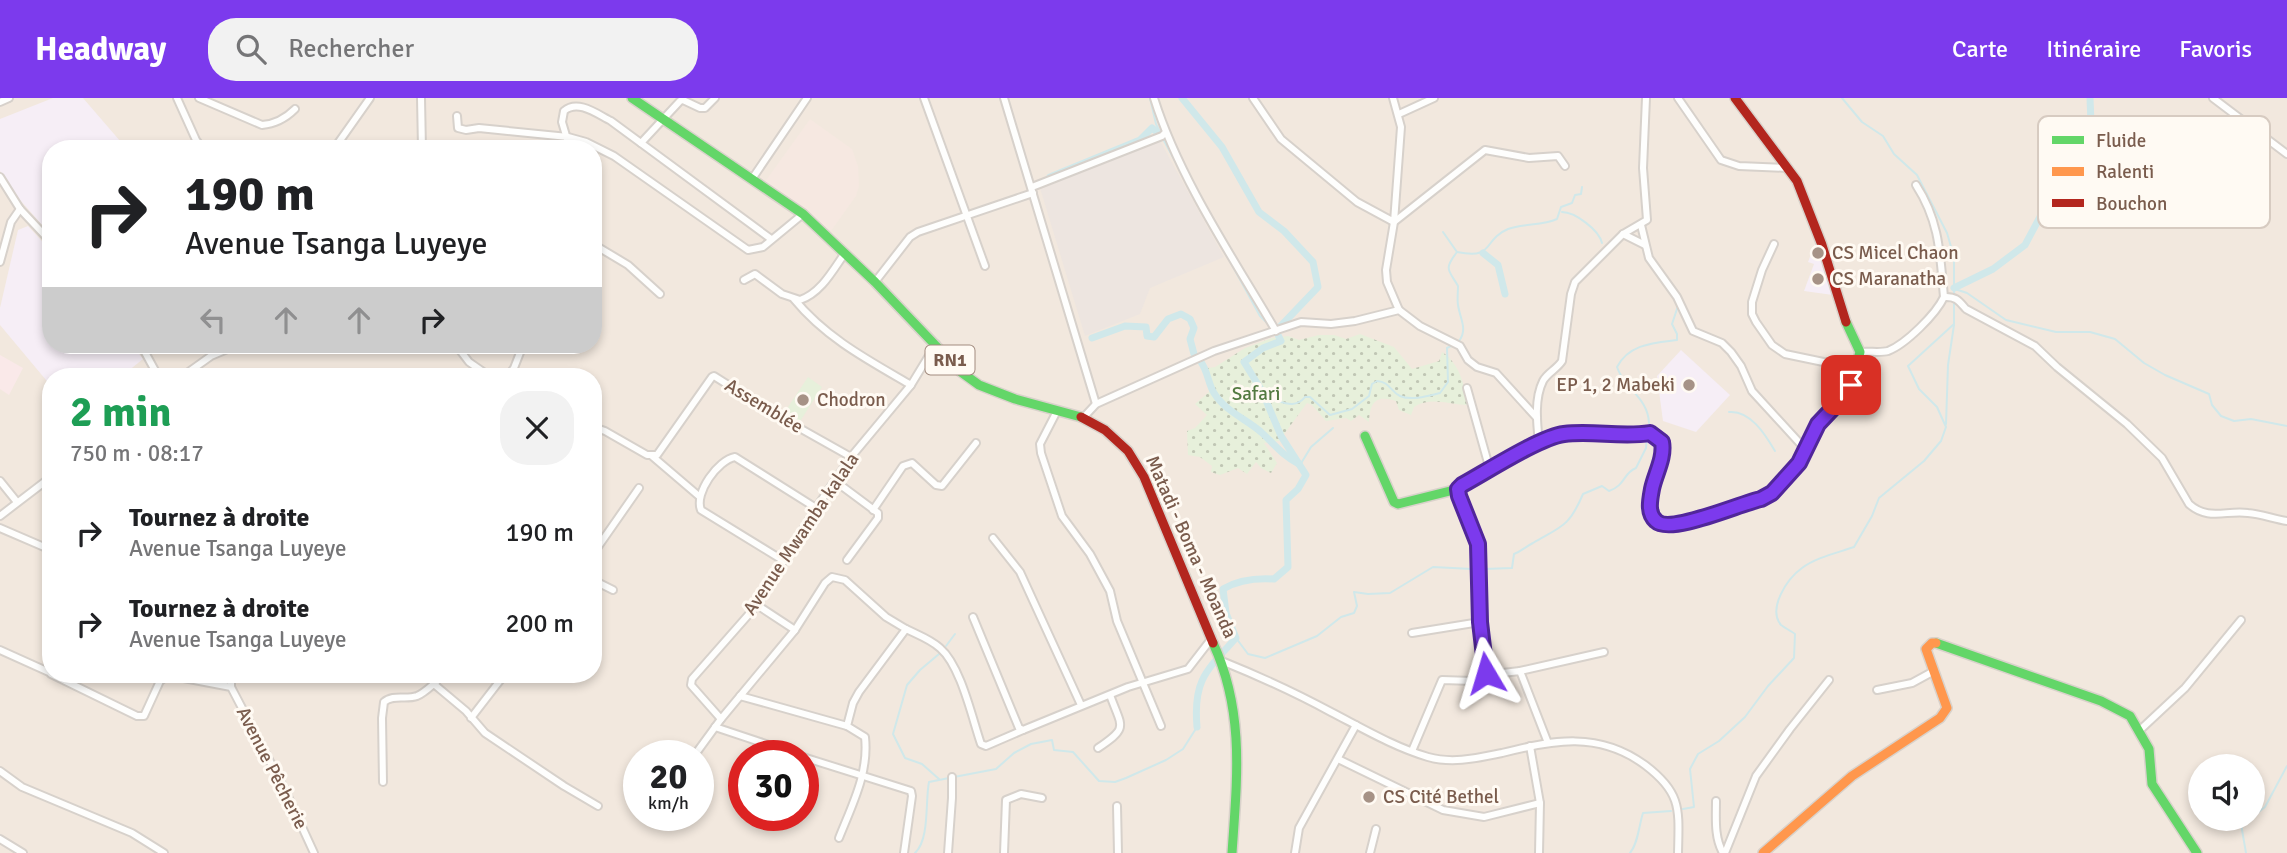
<!DOCTYPE html>
<html lang="fr">
<head>
<meta charset="utf-8">
<style>
  :root { --surface:#fff; --page:#f2f2f2; --text:#202124; --muted:#757577; --accent:#7c3aed }
  body { margin:0; font-family:Signika,sans-serif; background:var(--page); color:var(--text); height:100vh; display:flex; flex-direction:column; font-size:26px; white-space:nowrap }
  * { box-sizing:border-box; margin:0 }
  p { font-size:23px; color:var(--muted) }
  .icon { flex:none; width:38px; height:38px; fill:none; stroke:currentColor; stroke-width:2; stroke-linecap:round; stroke-linejoin:round }
  .map { position:relative; flex:1; overflow:hidden }
  .drawer { position:absolute; left:42px; top:270px; width:560px; height:315px; display:flex; flex-direction:column; background:var(--surface); border-radius:28px; box-shadow:0 4px 10px #0003 }
  .drawer>* { flex:none }
  .banner { position:absolute; left:42px; top:42px; width:560px; height:214px; border-radius:28px; box-shadow:0 4px 10px #0003; background:#fff; color:var(--text); overflow:hidden }
  .controls { position:absolute; left:2188px; top:656px; display:grid; gap:14px }
  .controls a { display:grid; place-items:center; width:77px; height:77px; border-radius:50%; background:var(--surface); box-shadow:0 4px 10px #0003; font-size:35px }
  .speed { position:absolute; left:623px; top:642px; display:flex; gap:14px; font-size:35px; font-weight:700; text-align:center }
  .speed>* { display:grid; place-content:center; width:91px; height:91px; border-radius:50%; background:var(--surface); box-shadow:0 4px 10px #0003; line-height:1 }
  .speed small { font-size:18px; font-weight:400 }
  .speed .limit { border:10px solid #d22; background:#fff; color:#111 }
  .pin { position:absolute; display:grid; place-items:center; width:60px; height:60px; color:#fff; margin:-30px; border-radius:14px; box-shadow:0 4px 10px #0006 }
  .me { position:absolute; width:77px; margin:-38px; rotate:353deg; stroke-linejoin:round; filter:drop-shadow(0 0 5px #0008) }
  .turn { display:flex; align-items:center; gap:24px; height:147px; padding:0 28px; font-size:32px }
  .turn .icon { width:91px; height:91px; stroke-width:2.5 }
  .turn b { display:block; font-size:49px; line-height:60px }
  .lanes { display:flex; align-items:center; height:66px; padding:0 28px; background:#0003; justify-content:center; gap:35px; direction:ltr }
  .lanes .off { opacity:.35 }
  .round { display:grid; place-items:center; flex:none; width:74px; height:74px; border-radius:28px; background:var(--page) }
  .head { display:flex; align-items:center; justify-content:space-between; height:119px; padding:0 28px }
  h1 { font-size:42px; font-weight:700; line-height:52px; color:#1e9e55 }
  ul { padding:0; list-style:none }
  li { display:flex; align-items:center; gap:21px; height:91px; padding:0 28px }
  li div { flex:1 }
  li b { display:block; font-size:26px }
  li em { font-style:normal }
  header { display:flex; align-items:center; gap:42px; box-sizing:border-box; height:98px; padding:0 35px; background:var(--accent); color:#fff }
  header strong { font-size:33px }
  nav { display:flex; gap:38px; margin-inline-start:auto; font-size:24px }
  .search { width:490px; height:63px; background:var(--page); display:flex; align-items:center; gap:18px; box-sizing:border-box; padding:0 24px; border-radius:28px; color:var(--muted); font-size:26px }
  .map>svg:first-child { display:block }
  .residential { fill:#f2e8de; fill-rule:evenodd }
  .commercial { fill:#f6e8e1 }
  .industrial { fill:#ede5e0 }
  .education { fill:#f6eef6 }
  .medical { fill:#fae9e9 }
  .park { fill:url(#park-dots) }
  .pitch { fill:#e7f0db }
  .lines { fill:none; stroke-linecap:round; stroke-linejoin:round }
  .stream { stroke:#d0e8ea; stroke-width:2 }
  .canal { stroke:#d0e8ea; stroke-width:7 }
  .street-casing { stroke:#d7d1cb; stroke-width:10 }
  .fast-casing { stroke:#d9d2cb; stroke-width:12 }
  .slow-casing { stroke:#d9d2cb; stroke-width:12 }
  .jam-casing { stroke:#d9d2cb; stroke-width:12 }
  .street { stroke:#fefefd; stroke-width:6 }
  .fast { stroke:#63d668; stroke-width:9 }
  .slow { stroke:#ff974d; stroke-width:9 }
  .jam { stroke:#b3261e; stroke-width:9 }
  .route-casing { stroke:#51269a; stroke-width:18 }
  .route { stroke:#7c3aed; stroke-width:12 }
  .poi-dot { fill:#a69286; stroke:#fffaf3; stroke-width:2.5 }
  .labels { text-anchor:middle; dominant-baseline:central; stroke-width:6; stroke-linejoin:round; paint-order:stroke }
  .shield { fill:#fffaf3; stroke:#a28b7f; stroke-width:2 }
  .shield-label { font-size:18px; font-weight:bold; fill:#7a5c4d }
  .poi-label { font-size:19px; fill:#7a5c4d; stroke:#fffaf3; text-anchor:start }
  .park-label { font-size:19px; fill:#537a41; stroke:#fffaf3 }
  .street-label { font-size:19px; fill:#7a5c4d; stroke:#fffaf3 }
  .key { fill:#fffaf3; stroke:#d7cbc1; stroke-width:2 }
  .key-label { font-size:19px; fill:#7a5c4d }
</style>
</head>
<body>
<header>
<strong>Headway</strong>
<div class="search"><svg class="icon" aria-label="search" viewBox="0 0 24 24"><circle cx="10" cy="10" r="6"/><path d="M15 15l6 6"/></svg>Rechercher</div>
<nav><a>Carte</a><a>Itinéraire</a><a>Favoris</a></nav>
</header>
<div class="map">
<svg width="2287" height="755" viewBox="0 0 2287 755">
  <defs>
    <pattern id="park-dots" width="8" height="8" patternUnits="userSpaceOnUse" patternTransform="scale(1.75)"><rect width="8" height="8" fill="#e7f0db"/><path d="M2 2h.1M6 6h.1" fill="none" stroke="#c0c6b4" stroke-width="1.8" stroke-linecap="round"/></pattern>
  </defs>
  <rect width="100%" height="100%" fill="#f9f5f0"/>
  <path class="residential" d="M 0,0 L 2287,0 L 2287,755 L 0,755 ZM 51,51 L 593,51 L 593,247 L 51,247 ZM 51,278 L 593,278 L 593,576 L 51,576 ZM 639,658 L 698,658 L 698,718 L 639,718 ZM 744,658 L 803,658 L 803,718 L 744,718 ZM 2200,668 L 2252,668 L 2252,721 L 2200,721 Z"/>
  <path class="commercial" d="M 810,21 L 852,51 L 858,68 L 859,88 L 856,98 L 831,133 L 764,85 Z"/>
  <path class="industrial" d="M 1160,43 L 1224,159 L 1150,190 L 1140,216 L 1085,238 L 1040,90 Z"/>
  <g class="education">
    <path d="M 53,0 L 83,0 L 127,51 L 51,51 L 51,137 L 20,102 L 0,73 L 0,21 Z"/>
    <path d="M 28,128 L 51,153 L 51,247 L 132,247 L 143,261 L 122,278 L 51,278 L 51,288 L 0,227 L 0,210 L 18,132 Z"/>
    <path d="M 1815,146 L 1822,147 L 1827,165 L 1822,168 L 1833,197 L 1804,193 L 1814,166 L 1808,164 Z"/>
    <path d="M 1681,252 L 1730,297 L 1696,334 L 1663,323 L 1657,278 Z"/>
  </g>
  <path class="medical" d="M 0,257 L 23,270 L 9,297 L 0,291 Z"/>
  <path class="park" d="M 1360,236 L 1394,249 L 1412,271 L 1439,263 L 1442,254 C 1460,266 1464,286 1468,307 C 1449,307 1431,298 1414,309 L 1411,317 L 1399,312 L 1396,303 C 1375,296 1370,305 1369,324 L 1359,317 L 1351,323 L 1346,320 L 1326,323 L 1312,307 L 1307,305 L 1279,343 L 1264,345 L 1277,365 L 1271,375 L 1261,370 L 1256,364 L 1247,376 L 1238,370 L 1220,377 L 1211,374 L 1212,368 L 1200,359 L 1188,357 L 1187,333 L 1195,330 L 1207,317 L 1195,306 L 1209,294 L 1205,278 L 1201,271 L 1215,269 L 1245,250 L 1272,240 L 1288,238 L 1299,242 L 1319,237 L 1334,237 L 1346,241 Z"/>
  <path class="pitch" d="M 808,279 L 822,289 L 799,325 L 784,315 Z"/>
  <g class="lines">
    <g class="stream">
      <path d="M 1150,0 L 1156,26 L 1161,36"/>
      <path d="M 1842,0 L 1862,24 L 1883,38 L 1894,56 L 1917,77 L 1947,135 L 1954,159 L 1954,197"/>
      <path d="M 1163,41 L 1260,218 L 1271,229"/>
      <path d="M 1562,114 C 1575,114 1599,132 1602,145"/>
      <path d="M 1443,134 L 1457,154 C 1443,172 1449,172 1458,188 C 1458,195 1457,201 1458,207 C 1460,221 1468,231 1459,243"/>
      <path d="M 1457,154 C 1495,162 1482,142 1508,131 C 1524,125 1542,128 1557,121 L 1561,109 L 1572,105 L 1575,97 L 1581,96 L 1582,89"/>
      <path d="M 1955,191 L 1967,195 L 2006,222 L 2056,234 L 2090,234 L 2115,241 L 2144,265 L 2165,277 L 2209,296 L 2212,307 L 2221,318 L 2234,323 L 2251,321 L 2287,328"/>
      <path d="M 1265,300 C 1280,302 1294,313 1305,299 L 1310,299 L 1330,317 L 1352,311 L 1369,298 L 1372,286 L 1377,283 C 1390,284 1390,293 1400,298 C 1411,303 1428,298 1440,295 L 1448,284 L 1447,250 L 1451,248"/>
      <path d="M 1729,314 C 1750,312 1765,336 1775,353"/>
      <path d="M 1649,325 C 1648,299 1624,291 1617,269 C 1629,246 1653,245 1677,242 L 1677,236 L 1672,226 L 1678,208"/>
      <path d="M 1946,326 L 1948,267 L 1954,227"/>
      <path d="M 1300,367 L 1311,349 L 1333,330"/>
      <path d="M 1484,471 L 1512,470 L 1514,456 C 1522,453 1525,449 1533,445 C 1562,428 1569,429 1583,396 L 1602,388 L 1609,393 C 1626,387 1623,375 1636,370 L 1646,350 L 1647,338"/>
      <path d="M 1236,540 L 1248,556 L 1265,560 L 1317,538 L 1341,519 L 1354,515 L 1357,508 L 1354,494 L 1368,496 L 1390,495 L 1433,469 L 1472,471"/>
      <path d="M 946,548 L 955,536"/>
      <path d="M 939,556 L 920,572 L 907,587 L 893,636 L 905,660 L 922,666 L 939,681"/>
      <path d="M 954,679 L 996,671 L 1014,655 L 1031,646 L 1052,642 L 1054,652 L 1073,654 L 1099,683 L 1115,684 L 1126,680 L 1166,662 L 1183,651 L 1197,629"/>
      <path d="M 1683,711 L 1694,709 L 1690,671 L 1698,656 L 1719,643 L 1745,619 L 1768,588 L 1794,560 L 1795,536 C 1791,533 1785,530 1781,527 C 1767,510 1788,480 1802,470 C 1817,459 1837,455 1854,449 L 1872,418 L 1879,400 L 1924,363 L 1941,343 L 1946,329 L 1937,309 L 1919,291 L 1908,268 L 1954,226 L 1954,203"/>
      <path d="M 2252,719 L 2265,709 L 2287,668"/>
      <path d="M 915,755 C 930,741 925,703 929,684 L 949,680"/>
      <path d="M 1630,755 C 1638,746 1639,727 1643,715 L 1671,713"/>
      <path d="M 2246,755 L 2241,726 L 2249,721"/>
    </g>
    <g class="canal">
      <path d="M 1182,0 L 1222,49 L 1259,114 L 1284,133 L 1313,164 L 1318,189 L 1276,233 L 1281,243 L 1263,250 L 1244,264 L 1262,293 L 1281,338 L 1306,377 L 1298,391 L 1286,402 L 1288,469 L 1274,481 C 1257,480 1238,482 1223,491 L 1226,515 L 1236,540 C 1206,573 1193,582 1197,629"/>
      <path d="M 1050,79 L 1140,42 L 1152,30 L 1162,38"/>
      <path d="M 1483,155 L 1498,167 L 1505,196"/>
      <path d="M 1954,190 L 1993,171 L 2025,147 L 2041,117 L 2058,108 C 2065,75 2067,51 2091,25 L 2090,0"/>
      <path d="M 1092,240 L 1125,228 L 1146,229 L 1147,238 L 1154,239 L 1168,221 L 1181,216 L 1190,221 L 1194,230 L 1190,241 L 1194,256"/>
      <path d="M 1201,264 C 1208,274 1208,285 1214,295 C 1225,313 1246,321 1261,334 C 1274,346 1283,358 1299,366"/>
    </g>
    <g class="street-casing">
      <g id="street">
        <path d="M 177,0 L 196,42 L 203,51"/>
        <path d="M 199,0 L 262,27 C 275,26 286,20 295,11"/>
        <path d="M 421,0 L 422,51"/>
        <path d="M 924,0 L 985,168"/>
        <path d="M 1004,0 L 1096,306"/>
        <path d="M 1154,0 C 1179,80 1233,160 1276,233"/>
        <path d="M 1253,0 L 1281,41 L 1357,104 L 1394,124 L 1401,29 L 1393,0"/>
        <path d="M 1678,0 L 1721,62 L 1739,68 L 1788,70"/>
        <path d="M 2213,0 L 2287,56"/>
        <path d="M 0,4 L 9,0"/>
        <path d="M 1399,16 L 1434,0"/>
        <path d="M 457,18 L 458,30 L 466,32 L 479,30 L 568,39 L 586,44 L 614,58 L 748,152 L 763,149 L 803,116"/>
        <path d="M 641,45 L 680,3 L 683,2 L 700,10 L 705,10 L 715,0"/>
        <path d="M 334,51 L 370,0"/>
        <path d="M 570,51 L 562,24 L 564,13 C 578,1 597,16 611,23 L 771,141"/>
        <path d="M 0,79 L 20,111 L 51,144"/>
        <path d="M 752,81 L 807,0"/>
        <path d="M 1916,87 C 1940,124 1940,157 1944,199"/>
        <path d="M 1032,89 L 1162,38 L 1165,35"/>
        <path d="M 1641,127 L 1649,160 L 1677,199 L 1693,233 L 1722,245 L 1731,254 L 1741,268 L 1752,293 L 1806,352"/>
        <path d="M 1623,136 L 1645,147"/>
        <path d="M 593,146 L 628,167 L 660,196"/>
        <path d="M 1774,146 L 1762,172 L 1752,204 L 1752,216 L 1756,224 L 1772,247 L 1785,256 L 1857,271"/>
        <path d="M 0,164 L 11,124 L 20,111"/>
        <path d="M 744,182 L 755,176 L 782,196 L 800,202 C 821,195 833,172 845,155"/>
        <path d="M 875,184 L 910,139 L 918,134 L 1033,95"/>
        <path d="M 794,201 C 826,240 868,262 911,287"/>
        <path d="M 1399,212 L 1387,184 L 1386,172 L 1394,124 L 1485,52 L 1529,60 L 1558,58 L 1565,68"/>
        <path d="M 141,247 L 158,278"/>
        <path d="M 456,247 L 469,264 L 489,278"/>
        <path d="M 1860,254 C 1869,253 1880,255 1888,253 C 1906,246 1936,216 1944,199 C 1956,198 1959,203 1966,211 L 2035,248 L 2057,269 L 2127,326 L 2162,360 L 2189,406 C 2208,423 2226,412 2248,415 C 2261,416 2274,421 2287,423"/>
        <path d="M 183,278 L 211,258 L 237,247"/>
        <path d="M 508,278 L 514,270 L 523,247"/>
        <path d="M 1467,290 L 1490,372"/>
        <path d="M 1057,313 L 1040,346 L 1041,355 L 1062,418 L 1090,456 L 1110,493 L 1117,523 L 1161,628"/>
        <path d="M 1083,320 L 1096,306 L 1214,253 L 1301,224 L 1331,226 L 1355,223 L 1399,212 L 1420,228 L 1460,248 L 1468,262 L 1477,269 L 1496,275 L 1537,320"/>
        <path d="M 593,335 L 599,331 L 605,333 L 647,357 L 657,357 L 712,279 L 714,278 L 771,314 L 851,359"/>
        <path d="M 1539,345 C 1537,326 1534,301 1543,283 C 1547,275 1557,271 1562,263 L 1571,196 L 1575,184 L 1623,136 L 1647,122 L 1643,70 L 1646,0"/>
        <path d="M 652,358 L 700,399"/>
        <path d="M 0,383 L 17,404"/>
        <path d="M 835,383 L 878,415 L 878,420 L 847,462"/>
        <path d="M 1458,391 L 1478,446 L 1480,524 L 1487,568 L 1485,577"/>
        <path d="M 873,412 L 903,368 L 912,365 L 936,387 L 942,388 L 976,345"/>
        <path d="M 0,418 L 51,379"/>
        <path d="M 0,430 L 51,452"/>
        <path d="M 993,440 L 1020,474 L 1081,607"/>
        <path d="M 593,456 L 639,390"/>
        <path d="M 784,463 L 701,412 C 694,395 718,362 735,359 L 816,410"/>
        <path d="M 593,482 L 613,492"/>
        <path d="M 757,507 L 795,532"/>
        <path d="M 973,519 L 1019,630 L 1023,632 L 1128,589 L 1188,571 L 1212,540"/>
        <path d="M 906,531 C 918,537 930,541 940,550 C 961,568 972,620 981,646 L 986,648 L 1023,632"/>
        <path d="M 1412,535 L 1480,524"/>
        <path d="M 0,552 L 51,575"/>
        <path d="M 1224,564 C 1261,579 1296,595 1331,614 C 1362,630 1394,649 1428,659 C 1453,666 1477,660 1502,655 C 1553,642 1599,633 1645,667 C 1682,695 1679,711 1678,755"/>
        <path d="M 1520,573 L 1604,554"/>
        <path d="M 51,576 L 137,618 L 144,618 L 160,583 L 168,577 L 231,589 L 286,694 L 314,755"/>
        <path d="M 432,576 L 436,584 L 432,583 L 435,587 L 466,613 L 485,635 L 564,688 L 598,708"/>
        <path d="M 231,589 L 231,576"/>
        <path d="M 1877,592 L 1912,585 L 1934,573"/>
        <path d="M 740,598 L 847,628"/>
        <path d="M 471,620 L 505,576"/>
        <path d="M 721,621 L 691,587 L 692,581 L 757,507 L 816,410 L 851,359 L 911,287 L 936,246"/>
        <path d="M 715,629 L 802,658"/>
        <path d="M 2140,632 L 2185,590 L 2241,522"/>
        <path d="M 1530,648 L 1540,705 L 1539,755"/>
        <path d="M 1098,650 C 1129,629 1122,630 1110,597"/>
        <path d="M 1412,653 L 1442,582 L 1473,583 L 1485,577 L 1520,573 L 1548,645"/>
        <path d="M 694,658 L 721,621 L 795,532 L 825,485 L 832,479 L 845,482 L 886,519 L 906,531 L 859,594 L 853,605 L 847,628 L 865,639 C 869,675 852,707 839,740"/>
        <path d="M 803,659 L 911,693 L 912,698 L 904,755"/>
        <path d="M 1338,661 L 1443,712 L 1484,719 L 1540,705"/>
        <path d="M 0,673 L 22,689 L 132,735 L 164,755"/>
        <path d="M 383,684 L 382,620 L 384,604 C 393,596 406,602 417,598 C 424,595 430,589 436,584"/>
        <path d="M 1716,703 C 1716,720 1714,739 1723,755"/>
        <path d="M 1117,708 L 1118,755"/>
        <path d="M 0,741 L 23,755"/>
        <path d="M 948,755 L 952,700 L 952,679"/>
        <path d="M 1004,755 L 1006,702 L 1021,696 L 1042,700"/>
        <path d="M 1295,755 L 1299,730 L 1356,627"/>
        <path d="M 1370,755 L 1376,731"/>
        <path d="M 1725,755 L 1756,678 L 1790,631 L 1829,582"/>
      </g>
    </g>
    <g class="fast-casing">
      <g id="fast">
        <path d="M 632,0 L 803,116 L 875,184 L 961,274 L 979,287 L 1015,301 L 1081,319"/>
        <path d="M 1365,338 L 1394,404 L 1398,406 L 1458,391 L 1528,350 L 1564,336 L 1650,335 L 1662,344 C 1664,374 1644,392 1655,423 L 1665,426 L 1692,423 L 1761,401 L 1772,395 L 1799,365 L 1817,326 L 1851,287 L 1860,254 L 1846,224"/>
        <path d="M 1213,545 C 1245,614 1237,681 1232,755"/>
        <path d="M 1936,545 L 2101,603 L 2130,618 L 2149,651 L 2152,686 L 2197,755"/>
      </g>
    </g>
    <g class="slow-casing">
      <path id="slow" d="M 1763,755 L 1852,678 L 1940,620 L 1947,610 L 1926,551 L 1932,545 L 1936,545"/>
    </g>
    <g class="jam-casing">
      <g id="jam">
        <path d="M 1735,0 L 1797,83 L 1822,147 L 1846,224"/>
        <path d="M 1081,319 L 1105,332 L 1128,353 L 1144,379 L 1213,545"/>
      </g>
    </g>
    <use href="#street" class="street"/>
    <use href="#fast" class="fast"/>
    <use href="#slow" class="slow"/>
    <use href="#jam" class="jam"/>
  </g>
  <g class="lines">
    <g class="route-casing">
      <path id="route" d="M 1486,575 L 1480,524 L 1478,446 L 1459,398 L 1458,391 L 1462,387 C 1486,374 1540,339 1564,336 C 1593,332 1621,340 1650,335 L 1662,344 C 1665,360 1655,376 1652,391 C 1650,402 1647,415 1656,423 C 1670,437 1741,405 1761,401 L 1772,395 L 1799,365 L 1818,326 L 1835,308 L 1851,287"/>
    </g>
    <use href="#route" class="route"/>
  </g>
  <g class="poi-dot">
    <circle cx="1818" cy="155" r="7"/>
    <circle cx="1818" cy="181" r="7"/>
    <circle cx="1689" cy="287" r="7"/>
    <circle cx="803" cy="302" r="7"/>
    <circle cx="1369" cy="699" r="7"/>
  </g>
  <g class="labels">
    <rect class="shield" x="925.5" y="247.5" width="49" height="29" rx="5"/>
    <g class="shield-label">
      <text x="950" y="262">RN1</text>
    </g>
    <g class="poi-label">
      <text x="1832" y="155">CS Micel Chaon</text>
      <text x="1832" y="181">CS Maranatha</text>
      <text x="1675" y="287" text-anchor="end">EP 1, 2 Mabeki</text>
      <text x="817" y="302">Chodron</text>
      <text x="1383" y="699">CS Cité Bethel</text>
    </g>
    <g class="park-label">
      <text x="1256" y="296">Safari</text>
    </g>
    <g class="street-label">
      <text transform="translate(764 308) rotate(31)">Assemblée</text>
      <text transform="translate(801 436) rotate(-56)">Avenue Mwamba kalala</text>
      <text transform="translate(1191 449) rotate(66)">Matadi - Boma - Moanda</text>
      <text transform="translate(272 670) rotate(63)">Avenue Pêcherie</text>
    </g>
  </g>
  <rect x="2038" y="18" width="232" height="112" rx="10" class="key"/>
  <rect x="2052" y="38" width="32" height="8" fill="#63d668"/>
  <rect x="2052" y="69" width="32" height="9" fill="#ff974d"/>
  <rect x="2052" y="101" width="32" height="8" fill="#b3261e"/>
  <g class="key-label">
    <text x="2096" y="49">Fluide</text>
    <text x="2096" y="80">Ralenti</text>
    <text x="2096" y="112">Bouchon</text>
  </g>
</svg>
<div class="controls">
<a><svg class="icon" aria-label="sound" viewBox="0 0 24 24"><path d="M4 9h4l5-4v14l-5-4H4zM17 9q2 3 0 6"/></svg></a>
</div>
<div class="speed"><div>20<small>km/h</small></div><div class="limit">30</div></div>
<div class="pin" style="left:1851px;top:287px;background:#d93025"><svg class="icon" aria-label="arrive" viewBox="0 0 24 24"><path d="M6 21V4h12l-3 4 3 4H6"/></svg></div>
<svg class="me" style="left:1486px;top:575px" viewBox="-20 -20 40 40"><path d="M0-17L14 15 0 8-14 15z" fill="#7c3aed" stroke="#fff" stroke-width="4"/></svg>
<div class="banner">
<div class="turn"><svg class="icon" aria-label="right" viewBox="0 0 24 24"><path d="M7 20v-9h11M14 6l5 5-5 5"/></svg><div><b>190 m</b>Avenue Tsanga Luyeye</div></div>
<div class="lanes"><svg class="icon off" aria-label="left" viewBox="0 0 24 24"><path d="M17 20v-9H6M10 6l-5 5 5 5"/></svg><svg class="icon off" aria-label="ahead" viewBox="0 0 24 24"><path d="M12 20V5M6 11l6-6 6 6"/></svg><svg class="icon off" aria-label="ahead" viewBox="0 0 24 24"><path d="M12 20V5M6 11l6-6 6 6"/></svg><svg class="icon" aria-label="right" viewBox="0 0 24 24"><path d="M7 20v-9h11M14 6l5 5-5 5"/></svg></div>
</div>
<section class="drawer">
<div class="head"><div><h1>2 min</h1><p>750 m · 08:17</p></div><a class="round"><svg class="icon" aria-label="close" viewBox="0 0 24 24"><path d="M6 6l12 12M18 6L6 18"/></svg></a></div>
<ul>
<li><svg class="icon" aria-label="right" viewBox="0 0 24 24"><path d="M7 20v-9h11M14 6l5 5-5 5"/></svg><div><b>Tournez à droite</b><p>Avenue Tsanga Luyeye</p></div><em>190 m</em></li>
<li><svg class="icon" aria-label="right" viewBox="0 0 24 24"><path d="M7 20v-9h11M14 6l5 5-5 5"/></svg><div><b>Tournez à droite</b><p>Avenue Tsanga Luyeye</p></div><em>200 m</em></li>
</ul>
</section>
</div>
</body>
</html>
